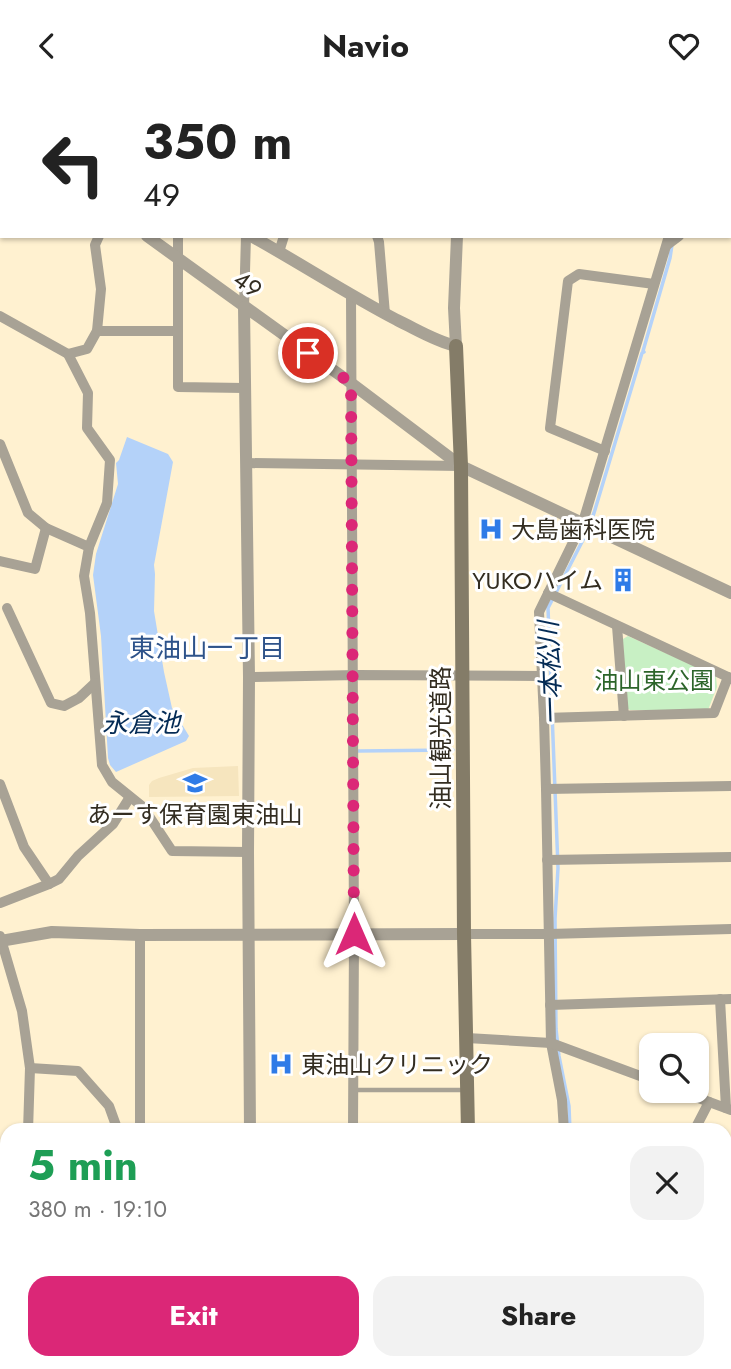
<!DOCTYPE html>
<html lang="en">
<head>
<meta charset="utf-8">
<style>
  :root { --surface:#fff; --page:#f2f2f2; --text:#222; --muted:#767676; --accent:#db2777 }
  body { margin:0; font-family:Jost,"Noto Sans JP",sans-serif; background:var(--page); color:var(--text); height:100vh; display:flex; flex-direction:column; font-size:26px; white-space:nowrap }
  * { box-sizing:border-box; margin:0 }
  p { font-size:23px; color:var(--muted) }
  .icon { flex:none; width:38px; height:38px; fill:none; stroke:currentColor; stroke-width:2; stroke-linecap:round; stroke-linejoin:round }
  .map { position:relative; flex:1; overflow:hidden }
  .side { position:absolute; left:0px; top:1032px; width:732px; height:247px; display:flex; flex-direction:column; background:var(--surface); border-radius:21px 21px 0 0; box-shadow:0 2px 5px #0004 }
  .side>* { flex:none }
  .guide { position:absolute; left:0px; top:0px; width:732px; height:147px; box-shadow:0 2px 5px #0004; background:#fff; color:var(--text); overflow:hidden }
  .fabs { position:absolute; left:639px; top:942px; display:grid; gap:14px }
  .fabs a { display:grid; place-items:center; width:70px; height:70px; border-radius:14px; background:var(--surface); box-shadow:0 2px 5px #0004; font-size:35px }
  .pin { position:absolute; display:grid; place-items:center; width:60px; height:60px; color:#fff; margin:-30px; border:4px solid #fff; border-radius:50%; box-shadow:0 2px 7px #0007 }
  .me { position:absolute; width:77px; margin:-38px; rotate:0deg; stroke-linejoin:round; filter:drop-shadow(0 0 5px #0008) }
  .turn { display:flex; align-items:center; gap:24px; height:147px; padding:0 28px; font-size:32px }
  .turn .icon { width:91px; height:91px; stroke-width:2.5 }
  .turn b { display:block; font-size:49px; line-height:60px }
  .round { display:grid; place-items:center; flex:none; width:74px; height:74px; border-radius:21px; background:var(--page) }
  .summary { display:flex; align-items:center; justify-content:space-between; height:119px; padding:0 28px }
  h1 { font-size:42px; font-weight:700; line-height:52px; color:#1e9e55 }
  .button { display:flex; gap:14px; margin-top:auto; padding:14px 28px }
  .button a { flex:1; height:80px; border-radius:21px; background:var(--accent); color:#fff; font-size:28px; font-weight:700; line-height:80px; text-align:center }
  .button a+a { background:var(--page); color:var(--text) }
  header { display:flex; justify-content:space-between; align-items:center; height:91px; padding:0 28px; background:var(--surface); font-size:32px; font-weight:700 }
  .map>svg:first-child { display:block }
  .built { fill:#f6e5be }
  .green { fill:#c8f0c4 }
  .water { fill:#b4d2f9 }
  .lines { fill:none; stroke-linecap:round; stroke-linejoin:round }
  .stream { stroke:#b4d2f9; stroke-width:3.5 }
  .river { stroke:#b4d2f9; stroke-width:19 }
  .path { stroke:#a39881; stroke-width:2; stroke-dasharray:7 3.5; stroke-linecap:butt }
  .service { stroke:#a8a295; stroke-width:4.5 }
  .minor { stroke:#a8a295; stroke-width:10 }
  .tertiary { stroke:#a8a295; stroke-width:12 }
  .secondary { stroke:#847c68; stroke-width:14 }
  .route { stroke:#db2777; stroke-width:12; stroke-dasharray:0 21.6 }
  .labels { text-anchor:middle; dominant-baseline:central; stroke-width:6; stroke-linejoin:round; paint-order:stroke }
  .street-label { font-size:24px; fill:#332d21; stroke:#fff }
  .poi-label { font-size:24px; fill:#332d21; stroke:#fff; text-anchor:start }
  .park-label { font-size:24px; fill:#2c652a; stroke:#fff }
  .neighbourhood-label { font-size:26px; fill:#2e538a; stroke:#fff }
  .water-label { font-size:26px; font-style:italic; fill:#042b55; stroke:#fff }
</style>
</head>
<body>
<header><svg class="icon" aria-label="back" viewBox="0 0 24 24"><path d="M15 5l-7 7 7 7"/></svg>Navio<svg class="icon" aria-label="heart" viewBox="0 0 24 24"><path d="M12 20l-8-8c-3-5 5-10 8-4 3-6 11-1 8 4z"/></svg></header>
<div class="map">
<svg width="731" height="1278" viewBox="0 0 731 1278">
  <rect width="100%" height="100%" fill="#fff1d0"/>
  <g class="built">
    <path d="M 238,675 L 239,705 L 149,706 L 149,694 L 152,690 L 159,687 L 193,677 Z"/>
    <path d="M 0,1189 L 2,1190 L 7,1218 L 7,1272 L 17,1272 L 20,1278 L 0,1278 Z"/>
  </g>
  <path class="green" d="M 628,545 L 716,585 L 717,596 L 708,619 L 630,619 L 625,616 L 623,548 Z"/>
  <path class="water" d="M 127,346 L 168,363 L 173,371 L 154,474 L 155,483 L 154,520 L 164,581 L 172,617 L 189,645 L 186,650 L 116,681 L 110,674 L 108,667 L 101,545 L 93,484 L 96,463 L 118,393 L 116,372 L 119,369 Z"/>
  <g class="lines">
    <g class="stream">
      <path d="M 82,0 L 91,2"/>
      <path d="M 28,2 L 29,0"/>
      <path d="M 98,2 L 102,0"/>
      <path d="M 730,73 L 731,73"/>
      <path d="M 0,81 L 2,79"/>
      <path d="M 358,660 L 453,659"/>
      <path d="M 570,1040 L 569,1015 L 559,965 L 556,938 L 555,828 L 558,777 L 548,517 L 584,447 L 594,422 L 642,262 L 644,261 L 643,260 L 670,167 L 672,154"/>
    </g>
    <path class="river" d="M 307,1278 L 310,1272"/>
    <g class="path">
      <path d="M 303,1278 L 306,1272"/>
      <path d="M 315,1278 L 318,1272"/>
    </g>
    <path class="service" d="M 353,999 L 466,999"/>
    <g class="minor">
      <path d="M 34,0 L 35,2"/>
      <path d="M 180,0 L 185,2"/>
      <path d="M 341,0 L 341,2"/>
      <path d="M 384,0 L 384,2"/>
      <path d="M 452,0 L 453,2"/>
      <path d="M 696,0 L 697,2"/>
      <path d="M 118,2 L 124,0"/>
      <path d="M 225,2 L 226,0"/>
      <path d="M 470,2 L 473,0"/>
      <path d="M 672,2 L 673,0"/>
      <path d="M 730,41 L 731,40"/>
      <path d="M 730,106 L 731,105"/>
      <path d="M 178,145 L 178,296 L 244,297"/>
      <path d="M 377,145 L 379,151 L 385,223"/>
      <path d="M 667,154 L 679,145"/>
      <path d="M 279,161 L 284,145"/>
      <path d="M 351,204 L 354,843 L 353,1040"/>
      <path d="M 244,216 L 246,145"/>
      <path d="M 0,225 L 68,263 L 88,302 L 87,337 L 110,369 L 107,412 L 89,456"/>
      <path d="M 97,240 L 178,240"/>
      <path d="M 68,263 L 87,258 L 97,240 L 101,198 L 95,154 L 99,145"/>
      <path d="M 0,353 L 28,422 L 46,437 L 89,456 L 84,485 L 90,522 L 102,674 L 112,691 L 143,716 L 172,760 L 248,761"/>
      <path d="M 605,360 L 550,337 L 568,190 L 579,183 L 654,193"/>
      <path d="M 246,372 L 461,375"/>
      <path d="M 0,470 L 35,478 L 46,437"/>
      <path d="M 548,502 L 728,586"/>
      <path d="M 7,517 L 51,612 L 64,615 L 79,607 L 95,592"/>
      <path d="M 617,535 L 624,625"/>
      <path d="M 542,585 L 539,521 L 583,431 L 669,145"/>
      <path d="M 249,586 L 357,584 L 542,585 L 544,627 L 714,622 L 728,586 L 731,588"/>
      <path d="M 544,627 L 546,698 L 731,695"/>
      <path d="M 0,693 L 24,756 L 49,793 L 0,812"/>
      <path d="M 546,698 L 551,952 L 562,1009 L 564,1040"/>
      <path d="M 547,769 L 731,766"/>
      <path d="M 49,793 L 59,788 L 78,765 L 113,733 L 130,706"/>
      <path d="M 464,843 L 549,843 L 731,838"/>
      <path d="M 0,845 L 22,920 L 30,977 L 28,1040"/>
      <path d="M 720,908 L 726,1017"/>
      <path d="M 550,914 L 731,908"/>
      <path d="M 467,947 L 551,952 L 651,989"/>
      <path d="M 30,977 L 78,980 L 109,1015 L 118,1040"/>
      <path d="M 677,999 L 731,1019"/>
      <path d="M 140,1040 L 140,844"/>
      <path d="M 694,1040 L 709,1011"/>
      <path d="M 0,1059 L 7,1059"/>
      <path d="M 724,1064 L 731,1076"/>
      <path d="M 724,1176 L 730,1167 L 727,1135"/>
      <path d="M 724,1183 L 731,1187"/>
      <path d="M 0,1184 L 7,1186"/>
      <path d="M 144,1272 L 145,1278"/>
      <path d="M 717,1272 L 728,1278"/>
      <path d="M 32,1278 L 32,1272"/>
      <path d="M 388,1278 L 388,1272"/>
      <path d="M 544,1278 L 546,1272"/>
    </g>
    <g class="tertiary">
      <path d="M 514,2 L 515,0"/>
      <path d="M 0,57 L 2,57"/>
      <path d="M 147,145 L 351,292 L 461,375 L 731,502"/>
      <path d="M 251,145 C 300,172 347,203 397,229 C 416,238 435,250 456,255 L 454,217 L 457,145"/>
      <path d="M 244,216 L 249,586 L 248,761 L 250,1040"/>
      <path d="M 0,850 L 52,841 L 140,844 L 464,843"/>
      <path d="M 248,1278 L 248,1272"/>
    </g>
    <g class="secondary">
      <path d="M 456,255 L 461,375 L 464,843 L 468,1040"/>
      <path d="M 468,1272 L 468,1278"/>
    </g>
  </g>
  <g class="lines">
    <path class="route" d="M 308,262 L 351,292 L 354,843"/>
  </g>
  <defs>
    <g id="hospital-bare" transform="scale(1.89)"><path d="M-5-5h3v3.5h4V-5h3V5h-3V1.5h-4V5h-3Z" fill="#2f7be7" stroke="#fff" stroke-width="2.5" paint-order="stroke"/></g>
    <g id="building-bare" transform="scale(1.89)"><path d="M-4-6H4V6H1V3H-1V6H-4ZM-2.5-4.3h1.7v1.8h-1.7ZM.8-4.3h1.7v1.8H.8ZM-2.5-1h1.7V.8h-1.7ZM.8-1h1.7V.8H.8Z" fill="#2f7be7" stroke="#fff" stroke-width="2.5" paint-order="stroke"/></g>
    <g id="school-bare" transform="scale(1.89)"><path d="M0-5L7-2L0 1L-7-2ZM-4 1L0 2.5L4 1V4Q0 6-4 4Z" fill="#2f7be7" stroke="#fff" stroke-width="2.5" paint-order="stroke"/></g>
  </defs>
  <g fill-rule="evenodd">
    <use href="#hospital-bare" x="491" y="438"/>
    <use href="#building-bare" x="623" y="489"/>
    <use href="#school-bare" x="195" y="692"/>
    <use href="#hospital-bare" x="281" y="973"/>
  </g>
  <g class="labels">
    <g class="street-label">
      <text transform="translate(248 193) rotate(36)">49</text>
      <text transform="translate(440 647) rotate(-90)">油山観光道路</text>
    </g>
    <g class="poi-label">
      <text x="511" y="438">大島歯科医院</text>
      <text x="603" y="489" text-anchor="end">YUKOハイム</text>
      <text x="195" y="723" text-anchor="middle">あーす保育園東油山</text>
      <text x="301" y="973">東油山クリニック</text>
    </g>
    <g class="park-label">
      <text x="654" y="589">油山東公園</text>
    </g>
    <g class="neighbourhood-label">
      <text x="207" y="557">東油山一丁目</text>
    </g>
    <g class="water-label">
      <text transform="translate(550 582) rotate(-92)">一本松川</text>
      <text x="141" y="632">永倉池</text>
    </g>
  </g>
</svg>
<div class="fabs">
<a><svg class="icon" aria-label="search" viewBox="0 0 24 24"><circle cx="10" cy="10" r="6"/><path d="M15 15l6 6"/></svg></a>
</div>
<div class="pin" style="left:308px;top:262px;background:#d93025"><svg class="icon" aria-label="arrive" viewBox="0 0 24 24"><path d="M6 21V4h12l-3 4 3 4H6"/></svg></div>
<svg class="me" style="left:354px;top:843px" viewBox="-20 -20 40 40"><path d="M0-17L14 15 0 8-14 15z" fill="#db2777" stroke="#fff" stroke-width="4"/></svg>
<div class="guide">
<div class="turn"><svg class="icon" aria-label="left" viewBox="0 0 24 24"><path d="M17 20v-9H6M10 6l-5 5 5 5"/></svg><div><b>350 m</b>49</div></div>
</div>
<section class="side">
<div class="summary"><div><h1>5 min</h1><p>380 m · 19:10</p></div><a class="round"><svg class="icon" aria-label="close" viewBox="0 0 24 24"><path d="M6 6l12 12M18 6L6 18"/></svg></a></div>
<div class="button"><a>Exit</a><a>Share</a></div>
</section>
</div>
</body>
</html>
